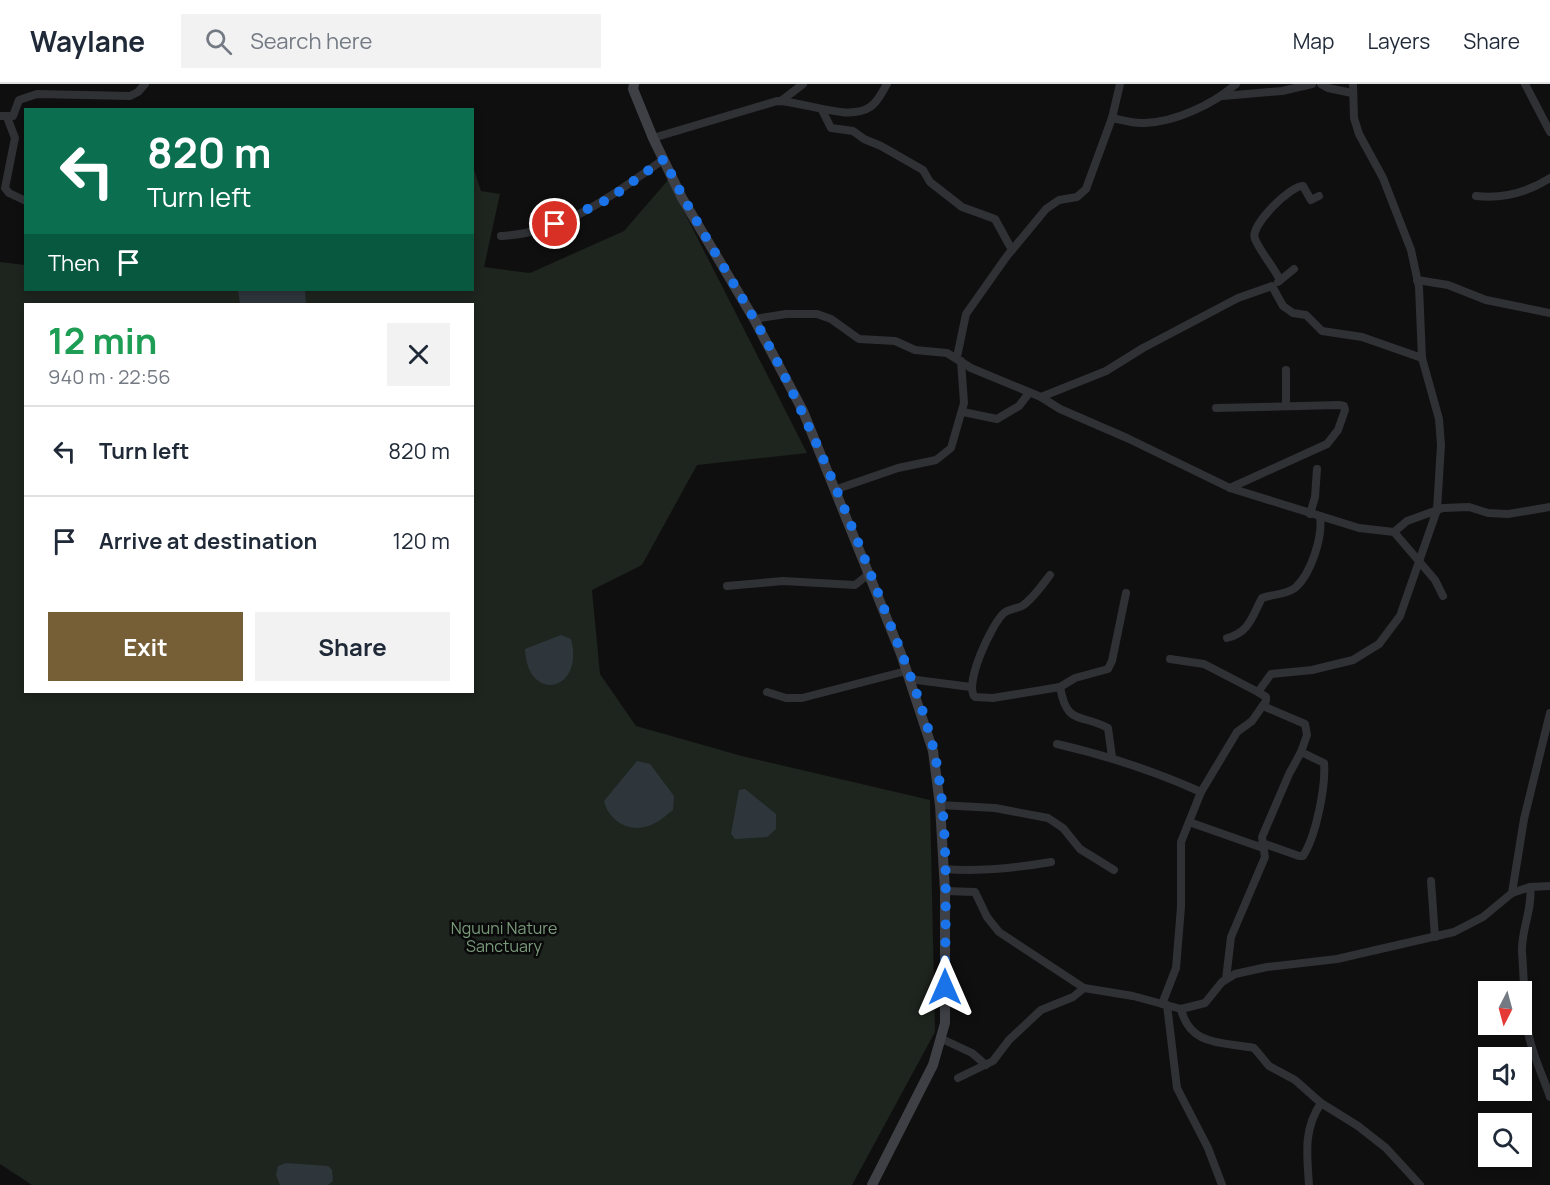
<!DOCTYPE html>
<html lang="en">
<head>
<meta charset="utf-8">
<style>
  :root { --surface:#fff; --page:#f2f2f3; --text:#1f2937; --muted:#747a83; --line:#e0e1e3; --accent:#765f37 }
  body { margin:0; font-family:Manrope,sans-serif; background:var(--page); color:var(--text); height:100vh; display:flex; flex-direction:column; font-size:22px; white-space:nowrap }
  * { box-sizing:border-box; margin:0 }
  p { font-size:20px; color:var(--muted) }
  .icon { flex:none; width:33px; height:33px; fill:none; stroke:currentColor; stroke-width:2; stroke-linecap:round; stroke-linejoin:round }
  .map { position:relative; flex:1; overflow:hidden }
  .side { position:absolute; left:24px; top:219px; width:450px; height:390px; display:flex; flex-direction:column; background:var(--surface); border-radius:0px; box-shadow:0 3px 9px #0003 }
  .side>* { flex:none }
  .top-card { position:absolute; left:24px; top:24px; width:450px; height:183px; border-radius:0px; box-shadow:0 3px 9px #0003; background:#0b6e4f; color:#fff; overflow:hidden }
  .needle { width:39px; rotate:186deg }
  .tools { position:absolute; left:1478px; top:897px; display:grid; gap:12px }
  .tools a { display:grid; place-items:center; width:54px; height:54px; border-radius:0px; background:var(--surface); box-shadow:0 3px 9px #0003; font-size:30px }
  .pin { position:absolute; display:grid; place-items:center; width:51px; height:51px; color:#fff; margin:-26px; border:3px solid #fff; border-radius:50%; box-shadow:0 2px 6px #0007 }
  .me { position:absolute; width:66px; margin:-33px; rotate:0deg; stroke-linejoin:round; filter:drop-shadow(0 0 4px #0008) }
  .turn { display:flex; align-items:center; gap:21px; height:126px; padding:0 24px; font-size:27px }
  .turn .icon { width:78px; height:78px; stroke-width:2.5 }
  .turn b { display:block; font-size:42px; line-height:51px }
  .then { display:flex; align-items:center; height:57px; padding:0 24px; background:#0003; gap:12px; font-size:22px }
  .round { display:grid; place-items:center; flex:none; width:63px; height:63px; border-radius:0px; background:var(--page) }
  .head { display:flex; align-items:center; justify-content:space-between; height:102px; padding:0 24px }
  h1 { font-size:36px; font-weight:700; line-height:45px; color:#1e9e55 }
  .primary-button { display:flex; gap:12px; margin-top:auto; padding:12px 24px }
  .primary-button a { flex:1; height:69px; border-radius:0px; background:var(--accent); color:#fff; font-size:24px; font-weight:700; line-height:69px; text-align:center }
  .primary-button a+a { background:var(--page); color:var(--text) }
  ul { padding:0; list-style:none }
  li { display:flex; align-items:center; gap:18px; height:90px; padding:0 24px; border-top:2px solid var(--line) }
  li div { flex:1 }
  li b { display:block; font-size:22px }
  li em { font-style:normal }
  header { display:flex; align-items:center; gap:36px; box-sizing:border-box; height:84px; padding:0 30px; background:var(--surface); border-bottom:2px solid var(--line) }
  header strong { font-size:28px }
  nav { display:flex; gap:33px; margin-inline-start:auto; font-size:21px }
  .search { width:420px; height:54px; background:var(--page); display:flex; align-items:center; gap:15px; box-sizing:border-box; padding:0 21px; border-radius:0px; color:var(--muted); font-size:22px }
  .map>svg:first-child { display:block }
  .green { fill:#1e241e; fill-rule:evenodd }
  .water { fill:#2e363c }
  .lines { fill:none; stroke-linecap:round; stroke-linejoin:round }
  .street { stroke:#303135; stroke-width:8 }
  .secondary { stroke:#3f4045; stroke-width:10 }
  .route { stroke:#1a73e8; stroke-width:10; stroke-dasharray:0 18 }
  .labels { text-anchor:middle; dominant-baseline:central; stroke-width:5; stroke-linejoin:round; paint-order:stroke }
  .park-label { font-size:16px; fill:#7a9a7a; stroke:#0a0a0b }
</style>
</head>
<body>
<header>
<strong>Waylane</strong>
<div class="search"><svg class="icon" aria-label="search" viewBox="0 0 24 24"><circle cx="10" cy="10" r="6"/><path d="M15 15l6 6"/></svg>Search here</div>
<nav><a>Map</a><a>Layers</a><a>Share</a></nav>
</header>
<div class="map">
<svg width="1550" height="1101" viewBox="0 0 1550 1101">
  <rect width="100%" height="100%" fill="#0f0f10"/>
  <path class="green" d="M 473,83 L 481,107 L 500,110 L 484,183 L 530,189 L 624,147 L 668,96 L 807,369 L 697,381 L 642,481 L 592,506 L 600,590 L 636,642 L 742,672 L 930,716 L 935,948 L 852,1101 L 32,1101 L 0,1080 L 0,178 L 25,181 L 26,206 L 472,206 ZM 26,220 L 472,220 L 472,608 L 26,608 Z"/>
  <g class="water">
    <path d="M 238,206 L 305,206 L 306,220 L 240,220 Z"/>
    <path d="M 561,551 L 571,555 C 585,608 527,620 525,565 Z"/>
    <path d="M 637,677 L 650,680 L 674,712 L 673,726 C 665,732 658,739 648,742 C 629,749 608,736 604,717 Z"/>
    <path d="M 745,705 L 776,730 L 776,745 L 767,753 L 735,755 L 731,750 L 739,706 Z"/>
    <path d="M 286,1079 L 328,1082 L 332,1086 L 333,1097 L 328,1101 L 280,1101 L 276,1091 L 278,1082 Z"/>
  </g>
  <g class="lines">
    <g class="street">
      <path d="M 1321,0 L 1328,4 L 1352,9"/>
      <path d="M 1525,0 L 1550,48"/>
      <path d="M 1223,12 L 1282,7 L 1312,0"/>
      <path d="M 781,17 L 803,0"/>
      <path d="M 822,26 L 831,44 L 853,47 L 864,55 L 881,62 L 923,86 L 930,98 L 962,123 L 995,135 L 1012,166"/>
      <path d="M 0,32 L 13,32 L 19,16 L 37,10 L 130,12 L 138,8 L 145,0"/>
      <path d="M 7,33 L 15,54 L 5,104 L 9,109 L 26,117"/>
      <path d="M 1112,34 C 1122,36 1134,40 1145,39 C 1175,38 1214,20 1236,0"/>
      <path d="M 653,54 L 777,17 C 802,17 849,38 870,23 C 878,18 882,8 887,0"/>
      <path d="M 1476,112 C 1502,115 1528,108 1550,94"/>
      <path d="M 501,152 C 564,149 615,110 664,75"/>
      <path d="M 1280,196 C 1273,182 1261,169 1255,155 C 1249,142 1291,101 1303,102 L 1311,116 L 1319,112"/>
      <path d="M 1417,196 L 1448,201 L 1486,216 L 1550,229"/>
      <path d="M 1278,198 L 1294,185"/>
      <path d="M 754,235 L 786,230 L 817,230 L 831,235 L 859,255 L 895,257 L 915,266 L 947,269 L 971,284 L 1041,313 L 1106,287 L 1143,264 L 1238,214 L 1272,202 L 1283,222 L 1293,229 L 1306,231 L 1322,247 L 1362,253 L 1422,274"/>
      <path d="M 957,273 L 966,230 L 1007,172 L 1046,125 L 1059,116 L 1077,113 L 1086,105 L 1112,34 L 1120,0"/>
      <path d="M 1041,313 L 1060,325 L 1127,354 L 1230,404 L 1359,444 L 1394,448 L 1407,437 L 1443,424 L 1469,423 L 1488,429 L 1508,430 L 1550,423"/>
      <path d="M 1286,322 L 1286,286"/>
      <path d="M 1216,324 L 1339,321 L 1344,322 L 1345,326 L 1338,346 L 1327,360 L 1230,404"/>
      <path d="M 963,328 L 997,335 L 1019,322 L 1029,309"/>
      <path d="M 837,405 L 898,384 L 936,376 L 951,364 L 964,319 L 961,277"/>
      <path d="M 1310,430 L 1315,413 L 1317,385"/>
      <path d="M 1394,448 L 1435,496 L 1443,512"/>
      <path d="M 1050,491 C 1042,501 1033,515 1022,522 C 1016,525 1009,525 1004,529 C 992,539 963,601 975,613 L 993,614 L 1060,603 L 1075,594 L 1108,585 L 1112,577 L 1126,509"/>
      <path d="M 727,502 L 783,497 L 855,501 L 870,489"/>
      <path d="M 1227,554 C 1250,548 1252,532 1262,514 C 1273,510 1285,511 1295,504 C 1311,490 1323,453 1320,432"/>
      <path d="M 1170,575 L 1204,580 L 1258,608"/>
      <path d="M 909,595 L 971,603"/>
      <path d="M 1060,603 C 1067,642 1080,629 1108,644 L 1112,673"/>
      <path d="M 767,608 L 786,614 L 802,614 L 906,587"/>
      <path d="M 1057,660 C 1109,672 1152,686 1201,708"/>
      <path d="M 940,721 L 995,724 L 1048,734 L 1063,744 L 1080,765 L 1114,786"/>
      <path d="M 1189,738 L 1263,764"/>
      <path d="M 1262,759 L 1299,772 L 1303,772 C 1316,752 1326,702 1324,679 L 1301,668"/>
      <path d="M 944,785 C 981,788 1015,784 1051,778"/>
      <path d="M 1431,797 L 1435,853"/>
      <path d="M 1530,803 C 1533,825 1521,845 1522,868 C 1524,894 1524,920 1528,947 C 1531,968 1543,992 1550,1013"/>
      <path d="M 945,807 L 975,808 L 987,833 L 999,848 L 1084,904 L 1133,912 L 1181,925 L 1205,919 L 1222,898 L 1235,890 L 1267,883 L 1337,875 L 1454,848 L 1483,833 L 1512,809 L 1530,803 L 1550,802"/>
      <path d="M 1512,809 L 1524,735 L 1550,629"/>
      <path d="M 1226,895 L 1231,853 L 1265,773 L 1262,753 L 1289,690 L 1301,668 L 1307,651 L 1305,640 L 1263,622"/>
      <path d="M 1162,920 L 1176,884 L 1181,823 L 1181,758 L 1201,708 L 1237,648 L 1252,637 L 1266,617 L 1266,613 L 1258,608 L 1271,590 L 1312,586 L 1353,576 L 1379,560 L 1400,532 L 1437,426 L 1441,361 L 1439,335 L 1422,274 L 1419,203 L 1411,166 L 1383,94 L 1359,50 L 1354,34 L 1353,0"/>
      <path d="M 1167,921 L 1177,1004 L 1208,1064 L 1222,1101"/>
      <path d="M 1181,925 C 1190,963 1224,958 1254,964 L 1269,982 L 1295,996 L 1321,1019 L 1358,1042 L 1386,1064 L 1420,1101"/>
      <path d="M 942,955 L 972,969 L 986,981"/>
      <path d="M 958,994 L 993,977 L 1009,956 L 1041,926 L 1073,913 L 1084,904"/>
      <path d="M 1309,1101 C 1307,1070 1303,1046 1321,1019"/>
    </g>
    <path class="secondary" d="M 634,0 L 633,5 L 653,54 L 682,114 L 754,235 L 803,327 L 901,570 L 933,667 L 940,721 L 945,807 L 945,939 L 933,981 L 872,1101"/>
  </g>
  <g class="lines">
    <path class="route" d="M 555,140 L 609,115 L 664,75 C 694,139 735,198 768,260 C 811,341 845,424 878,509 C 897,559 922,616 934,667 C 950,738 945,830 945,903"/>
  </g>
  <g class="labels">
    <g class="park-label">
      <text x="504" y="844">Nguuni Nature<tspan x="504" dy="18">Sanctuary</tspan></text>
    </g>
  </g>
</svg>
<div class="tools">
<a><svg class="needle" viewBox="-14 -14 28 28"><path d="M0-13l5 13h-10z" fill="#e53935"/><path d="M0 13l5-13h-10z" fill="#747a83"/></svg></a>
<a><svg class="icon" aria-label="sound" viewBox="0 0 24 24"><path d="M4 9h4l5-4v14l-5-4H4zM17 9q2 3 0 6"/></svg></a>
<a><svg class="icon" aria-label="search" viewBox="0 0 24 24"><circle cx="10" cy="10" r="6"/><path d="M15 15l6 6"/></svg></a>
</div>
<div class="pin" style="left:555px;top:140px;background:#d93025"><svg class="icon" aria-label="arrive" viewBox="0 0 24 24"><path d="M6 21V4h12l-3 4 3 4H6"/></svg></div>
<svg class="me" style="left:945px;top:903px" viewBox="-20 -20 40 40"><path d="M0-17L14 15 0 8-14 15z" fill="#1a73e8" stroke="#fff" stroke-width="4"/></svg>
<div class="top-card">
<div class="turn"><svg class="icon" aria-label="left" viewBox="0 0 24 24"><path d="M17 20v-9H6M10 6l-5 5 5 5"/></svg><div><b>820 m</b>Turn left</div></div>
<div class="then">Then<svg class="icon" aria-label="arrive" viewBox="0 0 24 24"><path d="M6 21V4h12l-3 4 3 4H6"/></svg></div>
</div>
<section class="side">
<div class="head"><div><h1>12 min</h1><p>940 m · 22:56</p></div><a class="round"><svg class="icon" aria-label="close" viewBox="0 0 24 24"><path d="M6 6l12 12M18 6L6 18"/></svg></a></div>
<ul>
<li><svg class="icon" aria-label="left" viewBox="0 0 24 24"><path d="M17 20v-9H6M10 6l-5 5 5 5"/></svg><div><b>Turn left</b></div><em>820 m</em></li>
<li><svg class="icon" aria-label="arrive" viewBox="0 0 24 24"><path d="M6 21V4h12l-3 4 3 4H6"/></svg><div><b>Arrive at destination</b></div><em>120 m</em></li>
</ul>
<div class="primary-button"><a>Exit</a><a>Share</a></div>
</section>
</div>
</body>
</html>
